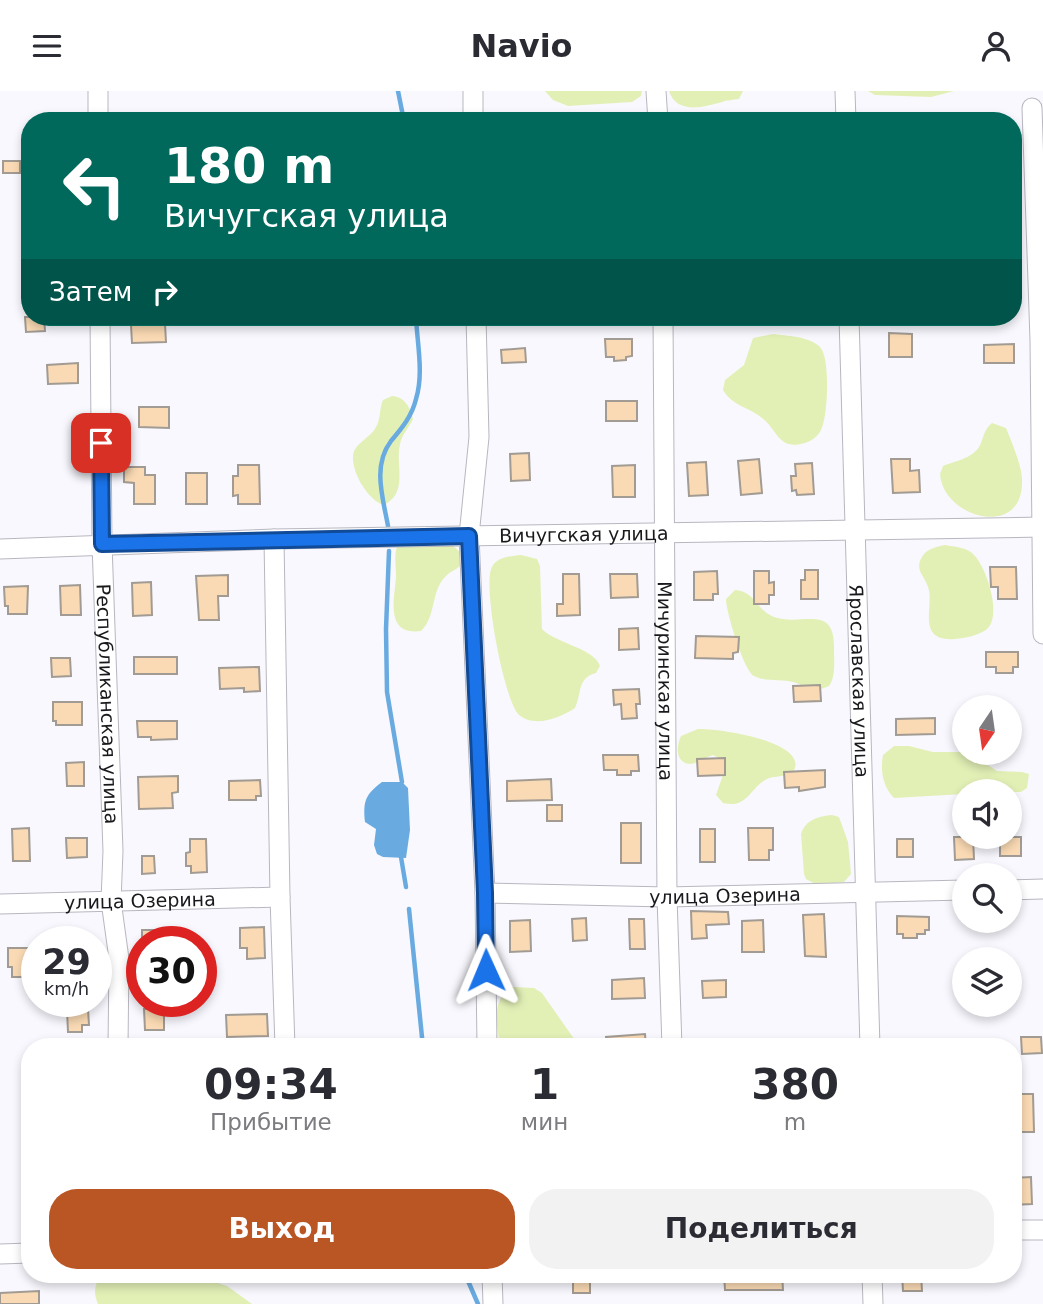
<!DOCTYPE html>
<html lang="ru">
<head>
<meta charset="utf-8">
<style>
  :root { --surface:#fff; --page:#f2f2f3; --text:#2b2b33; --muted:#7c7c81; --accent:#ba5524 }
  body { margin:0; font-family:"DejaVu Sans",sans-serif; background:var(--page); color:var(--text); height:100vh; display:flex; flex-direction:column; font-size:26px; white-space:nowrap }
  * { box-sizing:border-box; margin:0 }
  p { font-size:23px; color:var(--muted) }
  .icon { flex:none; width:38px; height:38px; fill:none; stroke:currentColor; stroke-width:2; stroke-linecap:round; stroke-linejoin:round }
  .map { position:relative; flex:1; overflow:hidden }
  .panel { position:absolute; left:21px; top:947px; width:1001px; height:245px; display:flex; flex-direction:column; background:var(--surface); border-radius:28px; box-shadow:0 4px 10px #0003 }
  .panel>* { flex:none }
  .top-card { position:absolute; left:21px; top:21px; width:1001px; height:214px; border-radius:28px; box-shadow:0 4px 10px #0003; background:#00695c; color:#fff; overflow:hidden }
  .needle { width:46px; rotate:193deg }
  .buttons { position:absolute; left:952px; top:604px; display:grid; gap:14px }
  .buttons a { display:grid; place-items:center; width:70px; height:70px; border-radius:50%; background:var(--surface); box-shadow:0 4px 10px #0003; font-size:35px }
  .speed { position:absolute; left:21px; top:835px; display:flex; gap:14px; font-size:35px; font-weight:700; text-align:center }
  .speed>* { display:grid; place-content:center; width:91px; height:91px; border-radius:50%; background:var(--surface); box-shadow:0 4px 10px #0003; line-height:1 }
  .speed small { font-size:18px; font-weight:400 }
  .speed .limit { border:10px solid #d22; background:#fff; color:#111 }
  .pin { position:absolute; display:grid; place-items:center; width:60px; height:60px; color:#fff; margin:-30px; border-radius:14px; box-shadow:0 4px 10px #0006 }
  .me { position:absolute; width:77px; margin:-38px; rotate:359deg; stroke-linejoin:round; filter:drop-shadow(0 0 5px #0008) }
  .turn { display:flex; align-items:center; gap:24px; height:147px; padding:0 28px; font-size:32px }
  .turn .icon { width:91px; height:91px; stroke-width:2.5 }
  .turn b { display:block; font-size:49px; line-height:60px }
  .then { display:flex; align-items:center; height:66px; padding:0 28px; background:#0003; gap:14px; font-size:26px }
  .eta { display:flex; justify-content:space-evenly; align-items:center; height:119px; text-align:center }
  .eta b { font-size:42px; font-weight:700; line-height:49px }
  .primary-button { display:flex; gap:14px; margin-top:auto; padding:14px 28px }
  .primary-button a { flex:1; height:80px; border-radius:28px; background:var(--accent); color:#fff; font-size:28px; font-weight:700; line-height:80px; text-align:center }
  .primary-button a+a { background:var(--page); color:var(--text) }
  header { display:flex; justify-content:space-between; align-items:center; height:91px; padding:0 28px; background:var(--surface); font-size:32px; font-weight:700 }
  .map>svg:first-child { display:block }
  .green { fill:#e2f0b6 }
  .water { fill:#69abe0 }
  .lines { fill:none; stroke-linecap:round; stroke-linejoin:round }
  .stream { stroke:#69abe0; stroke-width:4.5 }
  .building { fill:#fadab4; stroke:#a19b93; stroke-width:2 }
  .minor-casing { stroke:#b8b7c0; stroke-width:21 }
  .minor { stroke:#fff; stroke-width:19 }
  .route-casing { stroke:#114b97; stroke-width:18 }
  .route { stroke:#1a73e8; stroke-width:12 }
  .labels { text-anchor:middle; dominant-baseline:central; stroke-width:5; stroke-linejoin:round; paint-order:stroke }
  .street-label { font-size:19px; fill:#19181c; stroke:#fff }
</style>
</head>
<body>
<header><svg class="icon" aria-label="menu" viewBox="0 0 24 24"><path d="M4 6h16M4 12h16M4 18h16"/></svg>Navio<svg class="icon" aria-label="person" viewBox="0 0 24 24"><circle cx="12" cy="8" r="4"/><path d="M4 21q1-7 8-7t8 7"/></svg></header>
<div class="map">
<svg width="1043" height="1213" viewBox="0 0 1043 1213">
  <rect width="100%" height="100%" fill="#f9f8fe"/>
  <g class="green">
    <path d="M 545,0 L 642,0 L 641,5 L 632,11 L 568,15 L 553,9 Z"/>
    <path d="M 669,0 L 743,0 L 739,8 C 733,9 727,9 722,11 C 704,16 677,24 669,0 Z"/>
    <path d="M 868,0 L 954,0 L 931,6 L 875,4 Z"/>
    <path d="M 874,25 L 984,26 L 1005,30 L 862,30 Z"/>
    <path d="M 773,243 C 787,245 807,245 819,255 C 831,264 828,326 821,339 C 818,345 812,350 805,352 C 778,360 778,339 762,327 C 749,316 732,315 723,299 L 725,289 L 744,274 L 753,247 Z"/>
    <path d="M 392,305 C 405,306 410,316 413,328 C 409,337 402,343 400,353 C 395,375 409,401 384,414 C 368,410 348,377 354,360 C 359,350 371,346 376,336 C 381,328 379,318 383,309 Z"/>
    <path d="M 992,332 L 1006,337 C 1011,349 1022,376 1022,388 C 1025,449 943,428 940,383 L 943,375 C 955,370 971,368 979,356 C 984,347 983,339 992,332 Z"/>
    <path d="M 399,451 L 453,455 C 457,458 463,463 463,469 C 462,477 452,479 447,484 C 430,499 437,525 421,540 C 384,545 395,506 396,485 C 396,472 393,462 399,451 Z"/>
    <path d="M 945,454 C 955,456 968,456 975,465 C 987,478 1003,527 986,539 C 976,545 966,547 955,548 C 915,551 935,514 928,496 C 925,485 914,479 922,466 C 926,458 936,456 945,454 Z"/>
    <path d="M 521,464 L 537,468 L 540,475 L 542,538 C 557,553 594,557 600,575 L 596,582 C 577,587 582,602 575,617 C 560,627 535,637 519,624 C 504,610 482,493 492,476 C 497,466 511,465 521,464 Z"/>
    <path d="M 735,499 C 755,500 757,520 774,526 C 802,536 835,511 834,558 C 834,570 836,585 829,595 C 816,602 806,595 793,591 C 781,588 765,591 754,585 C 744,580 726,521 726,508 Z"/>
    <path d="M 698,638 C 715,637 803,649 795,677 C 792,687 775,684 767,688 C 750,696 748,718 723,712 L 716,704 L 726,675 L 724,670 L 713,664 C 706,666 698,672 691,673 C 675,673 676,655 681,645 Z"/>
    <path d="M 894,655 L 909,655 L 933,661 L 961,661 L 976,666 L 997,680 L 1022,681 L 1029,683 L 1027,697 L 1021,701 L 964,700 L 964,703 L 894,707 C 883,696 880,680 883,664 Z"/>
    <path d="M 832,724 L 839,726 L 848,751 L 851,783 L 844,791 L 817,794 L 806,788 L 804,783 L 801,743 C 805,729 819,725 832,724 Z"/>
    <path d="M 513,896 L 534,897 L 542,902 L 579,955 L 500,955 C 497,934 490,908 513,896 Z"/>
    <path d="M 104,1183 L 170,1183 L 208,1189 L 227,1195 L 252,1213 L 98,1213 C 93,1202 94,1190 104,1183 Z"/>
  </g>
  <path class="water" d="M 382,691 L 402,691 L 408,697 L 410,739 L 406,767 L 383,766 L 377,763 L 374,754 L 376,738 L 365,731 C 363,710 365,704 382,691 Z"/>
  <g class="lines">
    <g class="stream">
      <path d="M 398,0 L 404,30"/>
      <path d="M 388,435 C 383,407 372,375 391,350 C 402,337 412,325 416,308 C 424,283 417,251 416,226"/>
      <path d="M 389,460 L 386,538 L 387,601 L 402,691"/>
      <path d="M 401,766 L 406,796"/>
      <path d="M 409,818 L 423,956"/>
      <path d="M 465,1183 L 478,1213"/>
    </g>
  </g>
  <g class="building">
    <rect x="3" y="70" width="17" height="12"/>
    <path d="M 25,226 L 44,226 L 45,240 L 26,241 Z"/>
    <path d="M 165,233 L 166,251 L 132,252 L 131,234 Z"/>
    <path d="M 889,242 L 912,243 L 912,266 L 889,266 Z"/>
    <path d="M 605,248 L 632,248 L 632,265 L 626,266 L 626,269 L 614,270 L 614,266 L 606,266 Z"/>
    <path d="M 1014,253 L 1014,272 L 984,272 L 984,254 Z"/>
    <path d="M 525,257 L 526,271 L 502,272 L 501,259 Z"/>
    <path d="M 78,272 L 78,292 L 48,293 L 47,274 Z"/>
    <rect x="606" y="310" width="31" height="20"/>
    <path d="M 139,316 L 169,316 L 169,337 L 139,336 Z"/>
    <path d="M 529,362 L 530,389 L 511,390 L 510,363 Z"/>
    <path d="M 759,368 L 762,402 L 741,404 L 738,370 Z"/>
    <path d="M 891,368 L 910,368 L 910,380 L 919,379 L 920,401 L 893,402 Z"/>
    <path d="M 706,371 L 708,404 L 689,405 L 687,372 Z"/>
    <path d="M 812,372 L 814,403 L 797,404 L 796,399 L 792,400 L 791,385 L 796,385 L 795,373 Z"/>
    <path d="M 238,374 L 259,374 L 260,413 L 238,413 L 238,404 L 233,405 L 233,385 L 238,385 Z"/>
    <path d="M 635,374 L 635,406 L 613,406 L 612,375 Z"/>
    <path d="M 124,376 L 145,376 L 145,384 L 155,384 L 155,413 L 134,413 L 134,392 L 124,391 Z"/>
    <rect x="186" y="382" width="21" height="31"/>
    <path d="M 990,476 L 1016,476 L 1017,508 L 998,508 L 998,496 L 991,496 Z"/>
    <path d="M 805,479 L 818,479 L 818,508 L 801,508 L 801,489 L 805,489 Z"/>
    <path d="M 717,480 L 718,503 L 713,503 L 713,509 L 694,509 L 694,481 Z"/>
    <path d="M 754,480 L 769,480 L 769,492 L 774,491 L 774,504 L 769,504 L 769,513 L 754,513 Z"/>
    <path d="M 563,483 L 579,483 L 580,524 L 557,525 L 557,513 L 563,513 Z"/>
    <path d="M 610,483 L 637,483 L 638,506 L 611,507 Z"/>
    <path d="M 228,484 L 228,505 L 218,505 L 219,529 L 199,529 L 196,485 Z"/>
    <path d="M 151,491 L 152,524 L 133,525 L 132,492 Z"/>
    <path d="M 80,494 L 81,524 L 61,524 L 60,495 Z"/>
    <path d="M 28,495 L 27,523 L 8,523 L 8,515 L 5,515 L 4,496 Z"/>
    <path d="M 638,537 L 639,558 L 619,559 L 619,538 Z"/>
    <path d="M 696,545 L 739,546 L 738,561 L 733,562 L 733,568 L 695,567 Z"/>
    <path d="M 986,561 L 1018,561 L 1018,576 L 1013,576 L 1013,582 L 996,582 L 996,576 L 986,576 Z"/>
    <rect x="134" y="566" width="43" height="17"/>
    <path d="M 51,567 L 70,567 L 71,585 L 52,586 Z"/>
    <path d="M 259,576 L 260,600 L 244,601 L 244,597 L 220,598 L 219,577 Z"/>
    <path d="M 820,594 L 821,610 L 794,611 L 793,595 Z"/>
    <path d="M 639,598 L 640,613 L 636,613 L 637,627 L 622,628 L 621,613 L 614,614 L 613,599 Z"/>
    <path d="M 53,611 L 82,611 L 82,634 L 56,634 L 56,630 L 53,630 Z"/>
    <path d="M 935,627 L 935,643 L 896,644 L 896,628 Z"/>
    <path d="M 137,630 L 177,630 L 177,648 L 151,649 L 151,646 L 138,646 Z"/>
    <path d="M 603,664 L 638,664 L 639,680 L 631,680 L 631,684 L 617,684 L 617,679 L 604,679 Z"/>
    <path d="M 725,667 L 725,684 L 698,685 L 697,668 Z"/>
    <path d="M 84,671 L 84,695 L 67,695 L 66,672 Z"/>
    <path d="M 825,679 L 825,696 L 799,700 L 799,696 L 785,697 L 784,681 Z"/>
    <path d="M 178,685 L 178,701 L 172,702 L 173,717 L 139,718 L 138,686 Z"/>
    <path d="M 551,688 L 552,709 L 507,710 L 507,690 Z"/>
    <path d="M 260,689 L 261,705 L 256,705 L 256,709 L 229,709 L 229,690 Z"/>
    <rect x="547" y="714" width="15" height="16"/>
    <rect x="621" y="732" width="20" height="40"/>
    <path d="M 29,737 L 30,770 L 13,770 L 12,738 Z"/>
    <path d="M 748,737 L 773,737 L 773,759 L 769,759 L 769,769 L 749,769 Z"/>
    <rect x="700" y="738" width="15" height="33"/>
    <path d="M 954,746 L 973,746 L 974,768 L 955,769 Z"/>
    <rect x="1000" y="746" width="21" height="19"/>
    <path d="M 66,747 L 87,747 L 87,766 L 67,767 Z"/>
    <path d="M 190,748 L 206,748 L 207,781 L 191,782 L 191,775 L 186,775 L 186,762 L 190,761 Z"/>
    <rect x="897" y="748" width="16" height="18"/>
    <path d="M 142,765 L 154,765 L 155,782 L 142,783 Z"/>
    <path d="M 691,820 L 728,821 L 729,833 L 706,834 L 707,847 L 692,848 Z"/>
    <path d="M 824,823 L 826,866 L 805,865 L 803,824 Z"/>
    <path d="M 897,825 L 929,826 L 929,839 L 925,839 L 925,843 L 917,843 L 917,847 L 903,847 L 903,843 L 897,843 Z"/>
    <path d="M 586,827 L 587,849 L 573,850 L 572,828 Z"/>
    <path d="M 629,828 L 644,828 L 645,858 L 630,858 Z"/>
    <path d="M 530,829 L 531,860 L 510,861 L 510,830 Z"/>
    <path d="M 763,829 L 764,861 L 742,861 L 742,830 Z"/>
    <path d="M 264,836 L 265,867 L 247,868 L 247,857 L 240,857 L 240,837 Z"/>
    <rect x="142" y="839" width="24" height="11"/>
    <path d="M 8,857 L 31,857 L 31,886 L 12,886 L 12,876 L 8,876 Z"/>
    <path d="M 644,887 L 645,907 L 612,908 L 612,889 Z"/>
    <path d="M 726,889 L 726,906 L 703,907 L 702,890 Z"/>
    <path d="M 164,917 L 164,939 L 145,939 L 144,918 Z"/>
    <path d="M 88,918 L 89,934 L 82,934 L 82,941 L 68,941 L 67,919 Z"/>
    <path d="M 267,923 L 268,945 L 227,946 L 226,924 Z"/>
    <path d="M 645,943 L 646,956 L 607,956 L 606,946 Z"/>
    <path d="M 1021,946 L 1041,946 L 1042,962 L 1022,963 Z"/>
    <path d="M 1016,1003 L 1033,1003 L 1034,1041 L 1013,1041 L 1013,1009 L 1017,1009 Z"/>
    <path d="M 1031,1086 L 1032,1113 L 1013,1114 L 1013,1087 Z"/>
    <rect x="573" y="1183" width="17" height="19"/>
    <path d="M 724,1183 L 782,1183 L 783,1199 L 725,1199 Z"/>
    <path d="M 902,1183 L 921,1183 L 922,1200 L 903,1200 Z"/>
    <path d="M 39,1200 L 39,1213 L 0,1213 L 0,1202 Z"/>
  </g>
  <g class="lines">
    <g class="minor-casing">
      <g id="minor">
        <path d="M 98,0 L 98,30"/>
        <path d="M 656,0 L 658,30"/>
        <path d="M 845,0 L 846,30"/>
        <path d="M 1032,17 L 1040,249 L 1043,543"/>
        <path d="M 473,30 L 473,0"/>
        <path id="s1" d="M 100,226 L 102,453 L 113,760 L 111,810 L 119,868 L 118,956"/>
        <path d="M 476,226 L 479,346 L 469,445 L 485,802 L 487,956"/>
        <path id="s2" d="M 663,226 L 667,806 L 672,956"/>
        <path id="s3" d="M 849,226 C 854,469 865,712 870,956"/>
        <path d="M 274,448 L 280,806 L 285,956"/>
        <path id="s4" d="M 0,458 L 274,448 L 1043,436"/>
        <path d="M 1010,799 L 1043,798"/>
        <path id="s5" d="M 485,802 L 667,806 L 964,799"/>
        <path id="s6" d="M 0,813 L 280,806"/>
        <path d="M 1013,1139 L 1043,1139"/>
        <path d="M 0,1163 L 30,1162"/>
        <path d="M 492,1183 L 493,1213"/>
        <path d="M 872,1183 L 873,1213"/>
      </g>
    </g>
    <use href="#minor" class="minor"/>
  </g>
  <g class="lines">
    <g class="route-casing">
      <path id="route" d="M 101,352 L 102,453 L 469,445 L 485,802 L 486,879"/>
    </g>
    <use href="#route" class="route"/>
  </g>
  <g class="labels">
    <g class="street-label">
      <text stroke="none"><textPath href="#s4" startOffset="584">Вичугская улица</textPath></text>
      <text stroke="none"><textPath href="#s2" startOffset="364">Мичуринская улица</textPath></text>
      <text stroke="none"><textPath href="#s3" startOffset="364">Ярославская улица</textPath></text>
      <text stroke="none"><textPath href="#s1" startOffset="387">Республиканская улица</textPath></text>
      <text stroke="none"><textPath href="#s5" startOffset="240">улица Озерина</textPath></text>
      <text stroke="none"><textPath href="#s6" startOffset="140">улица Озерина</textPath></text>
    </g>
  </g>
</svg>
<div class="buttons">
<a><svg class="needle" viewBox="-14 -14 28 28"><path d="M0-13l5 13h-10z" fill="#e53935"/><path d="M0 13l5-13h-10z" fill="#7c7c81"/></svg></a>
<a><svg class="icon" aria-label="sound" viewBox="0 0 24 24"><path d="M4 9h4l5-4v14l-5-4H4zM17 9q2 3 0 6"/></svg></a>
<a><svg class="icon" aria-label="search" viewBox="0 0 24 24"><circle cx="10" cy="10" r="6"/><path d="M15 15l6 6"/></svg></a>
<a><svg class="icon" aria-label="layers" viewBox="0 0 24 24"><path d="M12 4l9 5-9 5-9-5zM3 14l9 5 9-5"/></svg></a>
</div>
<div class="speed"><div>29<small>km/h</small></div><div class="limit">30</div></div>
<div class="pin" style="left:101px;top:352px;background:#d93025"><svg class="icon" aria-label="arrive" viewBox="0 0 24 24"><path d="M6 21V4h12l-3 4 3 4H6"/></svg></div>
<svg class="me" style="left:486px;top:879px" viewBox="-20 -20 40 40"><path d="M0-17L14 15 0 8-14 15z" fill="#1a73e8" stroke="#fff" stroke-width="4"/></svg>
<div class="top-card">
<div class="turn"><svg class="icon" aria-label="left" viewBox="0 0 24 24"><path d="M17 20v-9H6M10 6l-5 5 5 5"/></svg><div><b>180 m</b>Вичугская улица</div></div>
<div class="then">Затем<svg class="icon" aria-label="right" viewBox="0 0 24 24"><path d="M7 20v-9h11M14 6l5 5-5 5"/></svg></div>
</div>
<section class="panel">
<div class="eta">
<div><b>09:34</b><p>Прибытие</p></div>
<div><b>1</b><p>мин</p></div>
<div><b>380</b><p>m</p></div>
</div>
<div class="primary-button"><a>Выход</a><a>Поделиться</a></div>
</section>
</div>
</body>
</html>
